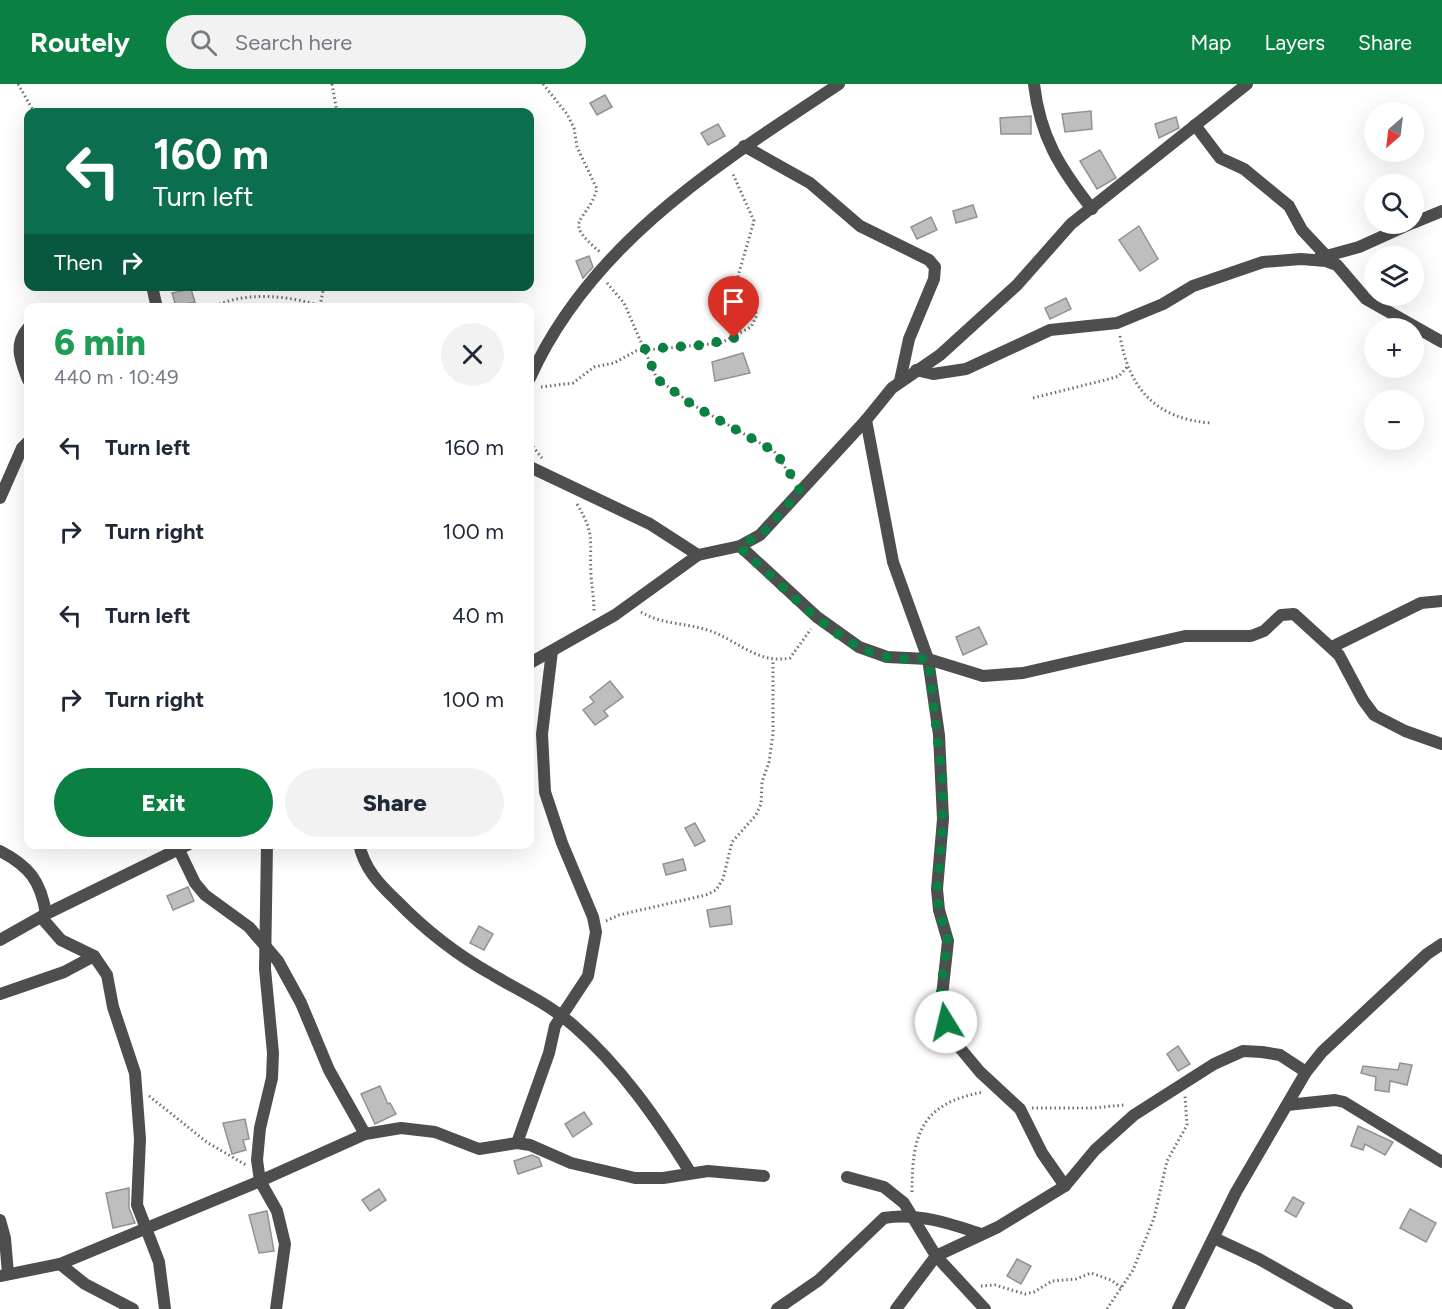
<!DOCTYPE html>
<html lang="en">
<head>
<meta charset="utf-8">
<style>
  :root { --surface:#fff; --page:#f2f2f3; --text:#1f2937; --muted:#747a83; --accent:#0b8043 }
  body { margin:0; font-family:Figtree,sans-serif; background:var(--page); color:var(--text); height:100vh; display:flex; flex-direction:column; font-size:22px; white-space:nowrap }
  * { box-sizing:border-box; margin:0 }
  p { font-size:20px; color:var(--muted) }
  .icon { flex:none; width:33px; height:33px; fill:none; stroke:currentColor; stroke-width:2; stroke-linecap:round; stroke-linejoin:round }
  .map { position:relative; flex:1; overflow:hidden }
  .drawer { position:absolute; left:24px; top:219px; width:510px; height:546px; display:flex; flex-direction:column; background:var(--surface); border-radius:12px; box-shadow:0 6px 24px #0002 }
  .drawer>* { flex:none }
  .top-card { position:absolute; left:24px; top:24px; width:510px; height:183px; border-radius:12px; box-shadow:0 6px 24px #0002; background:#0b6e4f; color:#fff; overflow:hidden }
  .needle { width:39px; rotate:208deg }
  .buttons { position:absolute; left:1364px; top:18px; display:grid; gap:12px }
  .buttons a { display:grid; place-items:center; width:60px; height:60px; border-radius:50%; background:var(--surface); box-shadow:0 6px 24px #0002; font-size:30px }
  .pin { position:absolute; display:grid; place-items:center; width:51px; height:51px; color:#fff; margin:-62px -26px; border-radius:50% 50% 50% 0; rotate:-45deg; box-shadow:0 0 6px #0007 }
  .pin .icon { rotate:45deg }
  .me { position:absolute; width:66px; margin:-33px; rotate:351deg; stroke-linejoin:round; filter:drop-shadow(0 0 4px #0008) }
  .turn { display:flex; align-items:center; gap:21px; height:126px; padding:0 30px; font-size:27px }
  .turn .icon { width:78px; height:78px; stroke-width:2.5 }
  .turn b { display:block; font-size:42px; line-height:51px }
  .then { display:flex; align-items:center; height:57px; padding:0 30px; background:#0003; gap:12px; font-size:22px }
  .round { display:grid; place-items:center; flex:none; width:63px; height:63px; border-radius:32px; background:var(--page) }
  .summary { display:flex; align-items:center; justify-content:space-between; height:102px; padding:0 30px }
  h1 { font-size:36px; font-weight:800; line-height:45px; color:#1e9e55 }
  .action { display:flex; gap:12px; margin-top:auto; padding:12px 30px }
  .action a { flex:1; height:69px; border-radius:36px; background:var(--accent); color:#fff; font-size:24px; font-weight:800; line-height:69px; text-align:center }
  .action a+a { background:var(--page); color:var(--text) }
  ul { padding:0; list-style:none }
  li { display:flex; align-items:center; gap:18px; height:84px; padding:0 30px }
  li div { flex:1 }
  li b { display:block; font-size:22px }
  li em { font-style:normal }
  header { display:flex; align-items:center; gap:36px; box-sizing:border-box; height:84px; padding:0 30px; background:var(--accent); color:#fff }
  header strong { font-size:28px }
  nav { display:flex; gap:33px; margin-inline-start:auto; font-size:21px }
  .search { width:420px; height:54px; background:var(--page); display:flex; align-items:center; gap:15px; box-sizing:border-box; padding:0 21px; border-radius:33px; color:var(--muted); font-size:22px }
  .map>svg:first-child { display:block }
  .building { fill:#bebebe; stroke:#929292; stroke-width:1.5 }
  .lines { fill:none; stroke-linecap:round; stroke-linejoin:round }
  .path { stroke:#707070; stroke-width:3; stroke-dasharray:1.5 3; stroke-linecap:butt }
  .street { stroke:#4e4e4e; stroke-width:12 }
  .route { stroke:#0b8043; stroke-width:10; stroke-dasharray:0 18 }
</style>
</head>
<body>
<header>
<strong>Routely</strong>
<div class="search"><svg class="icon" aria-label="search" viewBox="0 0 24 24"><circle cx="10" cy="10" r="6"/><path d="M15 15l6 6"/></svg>Search here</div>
<nav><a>Map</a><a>Layers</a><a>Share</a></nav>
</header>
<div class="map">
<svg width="1442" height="1225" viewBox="0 0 1442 1225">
  <rect width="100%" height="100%" fill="#fff"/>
  <g class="building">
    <path d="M 605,11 L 612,23 L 597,31 L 590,19 Z"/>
    <path d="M 1091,27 L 1092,45 L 1065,48 L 1062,30 Z"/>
    <path d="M 1031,32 L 1031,50 L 1001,50 L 1000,34 Z"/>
    <path d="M 1176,33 L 1179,44 L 1159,54 L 1155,40 Z"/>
    <path d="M 718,40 L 725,52 L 708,61 L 701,49 Z"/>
    <path d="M 1100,66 L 1116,94 L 1097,105 L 1080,77 Z"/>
    <path d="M 973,121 L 977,133 L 956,139 L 953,127 Z"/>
    <path d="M 931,133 L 937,146 L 917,155 L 911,143 Z"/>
    <path d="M 1139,142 L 1158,175 L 1140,187 L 1119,156 Z"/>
    <path d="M 589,172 L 593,183 L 583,194 L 576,177 Z"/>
    <path d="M 191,205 L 195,218 L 176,222 L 172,209 Z"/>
    <path d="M 1066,214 L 1071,225 L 1050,235 L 1045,224 Z"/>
    <path d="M 743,269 L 750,289 L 715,297 L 712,278 Z"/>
    <path d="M 979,543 L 987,560 L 963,571 L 956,553 Z"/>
    <path d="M 610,597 L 623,613 L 604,627 L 608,632 L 595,641 L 583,626 L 594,618 L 590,613 Z"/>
    <path d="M 695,739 L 705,757 L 695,762 L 685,744 Z"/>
    <path d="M 683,775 L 686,786 L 666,791 L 663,780 Z"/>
    <path d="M 188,803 L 194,817 L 173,826 L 167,812 Z"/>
    <path d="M 730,822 L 732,840 L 710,843 L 707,826 Z"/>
    <path d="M 479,842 L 493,850 L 484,866 L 470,859 Z"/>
    <path d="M 1178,962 L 1190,980 L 1178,987 L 1167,970 Z"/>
    <path d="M 1400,979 L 1412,981 L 1407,1001 L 1390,997 L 1389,1008 L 1375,1006 L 1376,993 L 1361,989 L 1363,982 L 1398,986 Z"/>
    <path d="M 380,1002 L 388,1020 L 390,1019 L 396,1030 L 375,1040 L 361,1010 Z"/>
    <path d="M 584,1028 L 592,1040 L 573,1053 L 565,1040 Z"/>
    <path d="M 245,1035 L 249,1055 L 243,1056 L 246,1066 L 232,1070 L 223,1039 Z"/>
    <path d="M 1358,1042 L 1393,1058 L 1385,1071 L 1365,1060 L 1363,1066 L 1351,1062 Z"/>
    <path d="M 532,1071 L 539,1074 L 542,1082 L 518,1090 L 514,1077 Z"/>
    <path d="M 129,1104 L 129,1124 L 135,1139 L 113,1144 L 106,1109 Z"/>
    <path d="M 379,1105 L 386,1116 L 370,1127 L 362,1116 Z"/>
    <path d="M 1293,1113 L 1304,1119 L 1296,1133 L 1285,1127 Z"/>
    <path d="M 1410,1125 L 1436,1139 L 1426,1158 L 1400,1144 Z"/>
    <path d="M 267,1127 L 274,1167 L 259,1169 L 249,1131 Z"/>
    <path d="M 1017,1175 L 1031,1182 L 1021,1200 L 1007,1192 Z"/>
  </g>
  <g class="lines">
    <g class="path">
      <path d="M 18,0 L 34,28"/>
      <path d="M 332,0 L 337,28"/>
      <path d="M 543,0 L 567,30 L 574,44 L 577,63 L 597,105 C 586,141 560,134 601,169"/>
      <path d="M 607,199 L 624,219 L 657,295 L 695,322 L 774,367 L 793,395"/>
      <path d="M 320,222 L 324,202"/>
      <path d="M 211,224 C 243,207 288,211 320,222"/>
      <path d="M 1120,252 C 1129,305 1156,335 1211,339"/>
      <path d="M 541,303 L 573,299 L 594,283 L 614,279 L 636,267 L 721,259 L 751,243 L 757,231 L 738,192 L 754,137 L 732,88"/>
      <path d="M 1033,314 L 1109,295 L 1119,292 L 1128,282"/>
      <path d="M 530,359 L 542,374"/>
      <path d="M 577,420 C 596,452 589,457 591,491 C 592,504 594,516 594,529"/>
      <path d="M 641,528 C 660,540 684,539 704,545 C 735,553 756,581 790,574 L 811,545"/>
      <path d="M 606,837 L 619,831 L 706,811 L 716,806 L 723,795 L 732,758 L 756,731 L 761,720 L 762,698 L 769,678 L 773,650 L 773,576"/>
      <path d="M 149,1012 L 208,1059 L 246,1081"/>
      <path d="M 1032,1024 L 1093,1024 L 1124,1021"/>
      <path d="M 912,1108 C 912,1050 921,1019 984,1008"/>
      <path d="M 981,1202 L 995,1201 L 1025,1210 L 1034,1208 L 1052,1197 L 1076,1195 L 1091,1189 L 1111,1196 L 1122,1204"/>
      <path d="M 1107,1225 L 1133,1186 L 1154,1134 L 1167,1077 L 1187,1041 L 1185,1012"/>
    </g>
    <g class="street">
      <path d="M 1034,0 C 1040,53 1060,84 1092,125"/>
      <path d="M 1195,41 L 1220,74 L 1244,85 L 1289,122 L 1302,146 L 1332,178"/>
      <path d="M 744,62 L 810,99 L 860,142 L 929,176 L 935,183 L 934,195 L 909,255 L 900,297"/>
      <path d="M 1413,139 L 1442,127"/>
      <path d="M 1319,174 L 1359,163 L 1410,140"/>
      <path d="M 152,202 L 157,224"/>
      <path d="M 28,244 C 13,261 21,277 28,296"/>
      <path d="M 916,286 L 933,290 L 966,285 L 1050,246 L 1117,239 L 1163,220 L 1193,202 L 1263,178 L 1301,175 L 1326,177 L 1337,181 L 1366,215 L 1442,258"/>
      <path d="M 530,294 C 591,158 720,79 839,0"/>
      <path d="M 866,336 L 893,478 L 928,575 L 939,651 L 943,735 L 937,805 L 939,826 L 948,857 L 941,921 L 946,938 L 960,964 L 980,988 L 1020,1025 L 1042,1069 L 1065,1102"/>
      <path d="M 530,383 L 650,440 L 698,471"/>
      <path d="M 0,414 L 22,364 L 28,358"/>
      <path d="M 740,462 L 817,533 L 859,563 L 887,573 L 928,575 L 983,592 L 1023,589 L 1185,552 L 1251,552 L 1264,547 L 1281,531 L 1294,530 L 1339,571 L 1363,616 L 1374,631 L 1405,647 L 1442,660"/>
      <path d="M 1332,563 L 1421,519 L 1442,517"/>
      <path d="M 530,579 L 615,531 L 698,471 L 740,462 L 760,451 L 866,336 L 892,304 L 940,271 L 1017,201 L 1071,140 L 1247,0"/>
      <path d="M 267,760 L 265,885 L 273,969 L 272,994 L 260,1044 L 257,1076 L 260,1097 L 277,1127 L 285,1160 L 276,1225"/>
      <path d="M 359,760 C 364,784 379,800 396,816 C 425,846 457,871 493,891 C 521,908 549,920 574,942 C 621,983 657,1035 690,1088"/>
      <path d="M 179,766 L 195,799 L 205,811 L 249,843 L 278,877 L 301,919 L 329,986 L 365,1050"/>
      <path d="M 0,767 C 29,782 41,797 46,830"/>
      <path d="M 41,833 L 61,856 L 94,872 L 107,891 L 113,923 L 135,989 L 140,1055 L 137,1121 L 159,1178 L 165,1225"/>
      <path d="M 0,856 L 46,830 L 189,760"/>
      <path d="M 0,910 L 64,888 L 94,872"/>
      <path d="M 1287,1021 L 1335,1016 L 1344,1018 L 1442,1078"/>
      <path d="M 517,1059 L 549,969 L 555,942 L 588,892 L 596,848 L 593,833 L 562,759 L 545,708 L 542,650 L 552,567"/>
      <path d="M 847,1093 L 884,1103 L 904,1119 L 936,1172 L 985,1225"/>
      <path d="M 0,1136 L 5,1154 L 8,1190"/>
      <path d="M 1214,1154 L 1259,1175 L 1347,1225"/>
      <path d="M 60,1180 L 85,1200 L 133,1225"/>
      <path d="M 0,1192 L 60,1180 L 260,1097 L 365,1050 L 401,1044 L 435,1048 L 479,1065 L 517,1059 L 530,1061 L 571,1079 L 635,1094 L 663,1094 L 708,1087 L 764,1092"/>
      <path d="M 777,1225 L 819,1196 L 884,1134 C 916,1128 952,1140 981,1150"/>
      <path d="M 896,1225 L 936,1172 L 998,1143 L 1065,1102 L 1095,1066 L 1134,1031 L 1214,980 L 1243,967 L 1262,968 L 1280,971 L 1306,988"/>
      <path d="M 1178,1225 L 1236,1108 L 1306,988 L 1322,968 L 1427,870 L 1442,860"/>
    </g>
  </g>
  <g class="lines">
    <path class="route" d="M 734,254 L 704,261 L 645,265 L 657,295 L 694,322 L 774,367 L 787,384 L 800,407 L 764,448 L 740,462 L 744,468 C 782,499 838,565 887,573 C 900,576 914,574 928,575 L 943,700 L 942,755 L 937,806 L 939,826 L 948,857 L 941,903 L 941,921 L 946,938"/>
  </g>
</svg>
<div class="buttons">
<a><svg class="needle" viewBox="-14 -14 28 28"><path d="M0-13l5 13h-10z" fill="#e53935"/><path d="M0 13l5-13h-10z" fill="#747a83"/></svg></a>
<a><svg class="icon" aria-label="search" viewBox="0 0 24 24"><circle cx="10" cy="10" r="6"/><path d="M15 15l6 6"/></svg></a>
<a><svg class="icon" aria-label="layers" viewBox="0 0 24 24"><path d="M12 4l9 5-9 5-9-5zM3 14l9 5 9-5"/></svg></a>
<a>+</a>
<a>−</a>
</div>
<div class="pin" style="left:734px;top:254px;background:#d93025"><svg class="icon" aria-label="arrive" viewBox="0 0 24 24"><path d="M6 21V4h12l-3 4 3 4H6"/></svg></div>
<svg class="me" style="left:946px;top:938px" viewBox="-20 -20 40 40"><circle r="19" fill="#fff"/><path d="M0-13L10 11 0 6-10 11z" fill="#0b8043"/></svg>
<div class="top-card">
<div class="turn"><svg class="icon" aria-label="left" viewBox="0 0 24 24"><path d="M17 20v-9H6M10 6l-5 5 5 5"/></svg><div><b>160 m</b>Turn left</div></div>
<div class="then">Then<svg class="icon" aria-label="right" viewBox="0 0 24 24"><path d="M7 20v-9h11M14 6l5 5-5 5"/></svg></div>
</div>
<section class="drawer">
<div class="summary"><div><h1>6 min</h1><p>440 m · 10:49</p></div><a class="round"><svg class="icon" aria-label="close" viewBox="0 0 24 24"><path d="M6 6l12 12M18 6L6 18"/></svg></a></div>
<ul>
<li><svg class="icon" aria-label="left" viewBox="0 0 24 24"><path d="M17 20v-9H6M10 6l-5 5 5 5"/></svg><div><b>Turn left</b></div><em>160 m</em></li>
<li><svg class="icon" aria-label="right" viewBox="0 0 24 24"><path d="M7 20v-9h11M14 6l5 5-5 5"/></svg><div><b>Turn right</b></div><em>100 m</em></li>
<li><svg class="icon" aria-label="left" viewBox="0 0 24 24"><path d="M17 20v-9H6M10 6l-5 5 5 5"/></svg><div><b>Turn left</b></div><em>40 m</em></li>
<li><svg class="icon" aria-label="right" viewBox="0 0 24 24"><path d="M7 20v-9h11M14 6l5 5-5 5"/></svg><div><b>Turn right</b></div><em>100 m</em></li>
</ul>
<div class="action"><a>Exit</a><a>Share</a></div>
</section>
</div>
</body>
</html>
